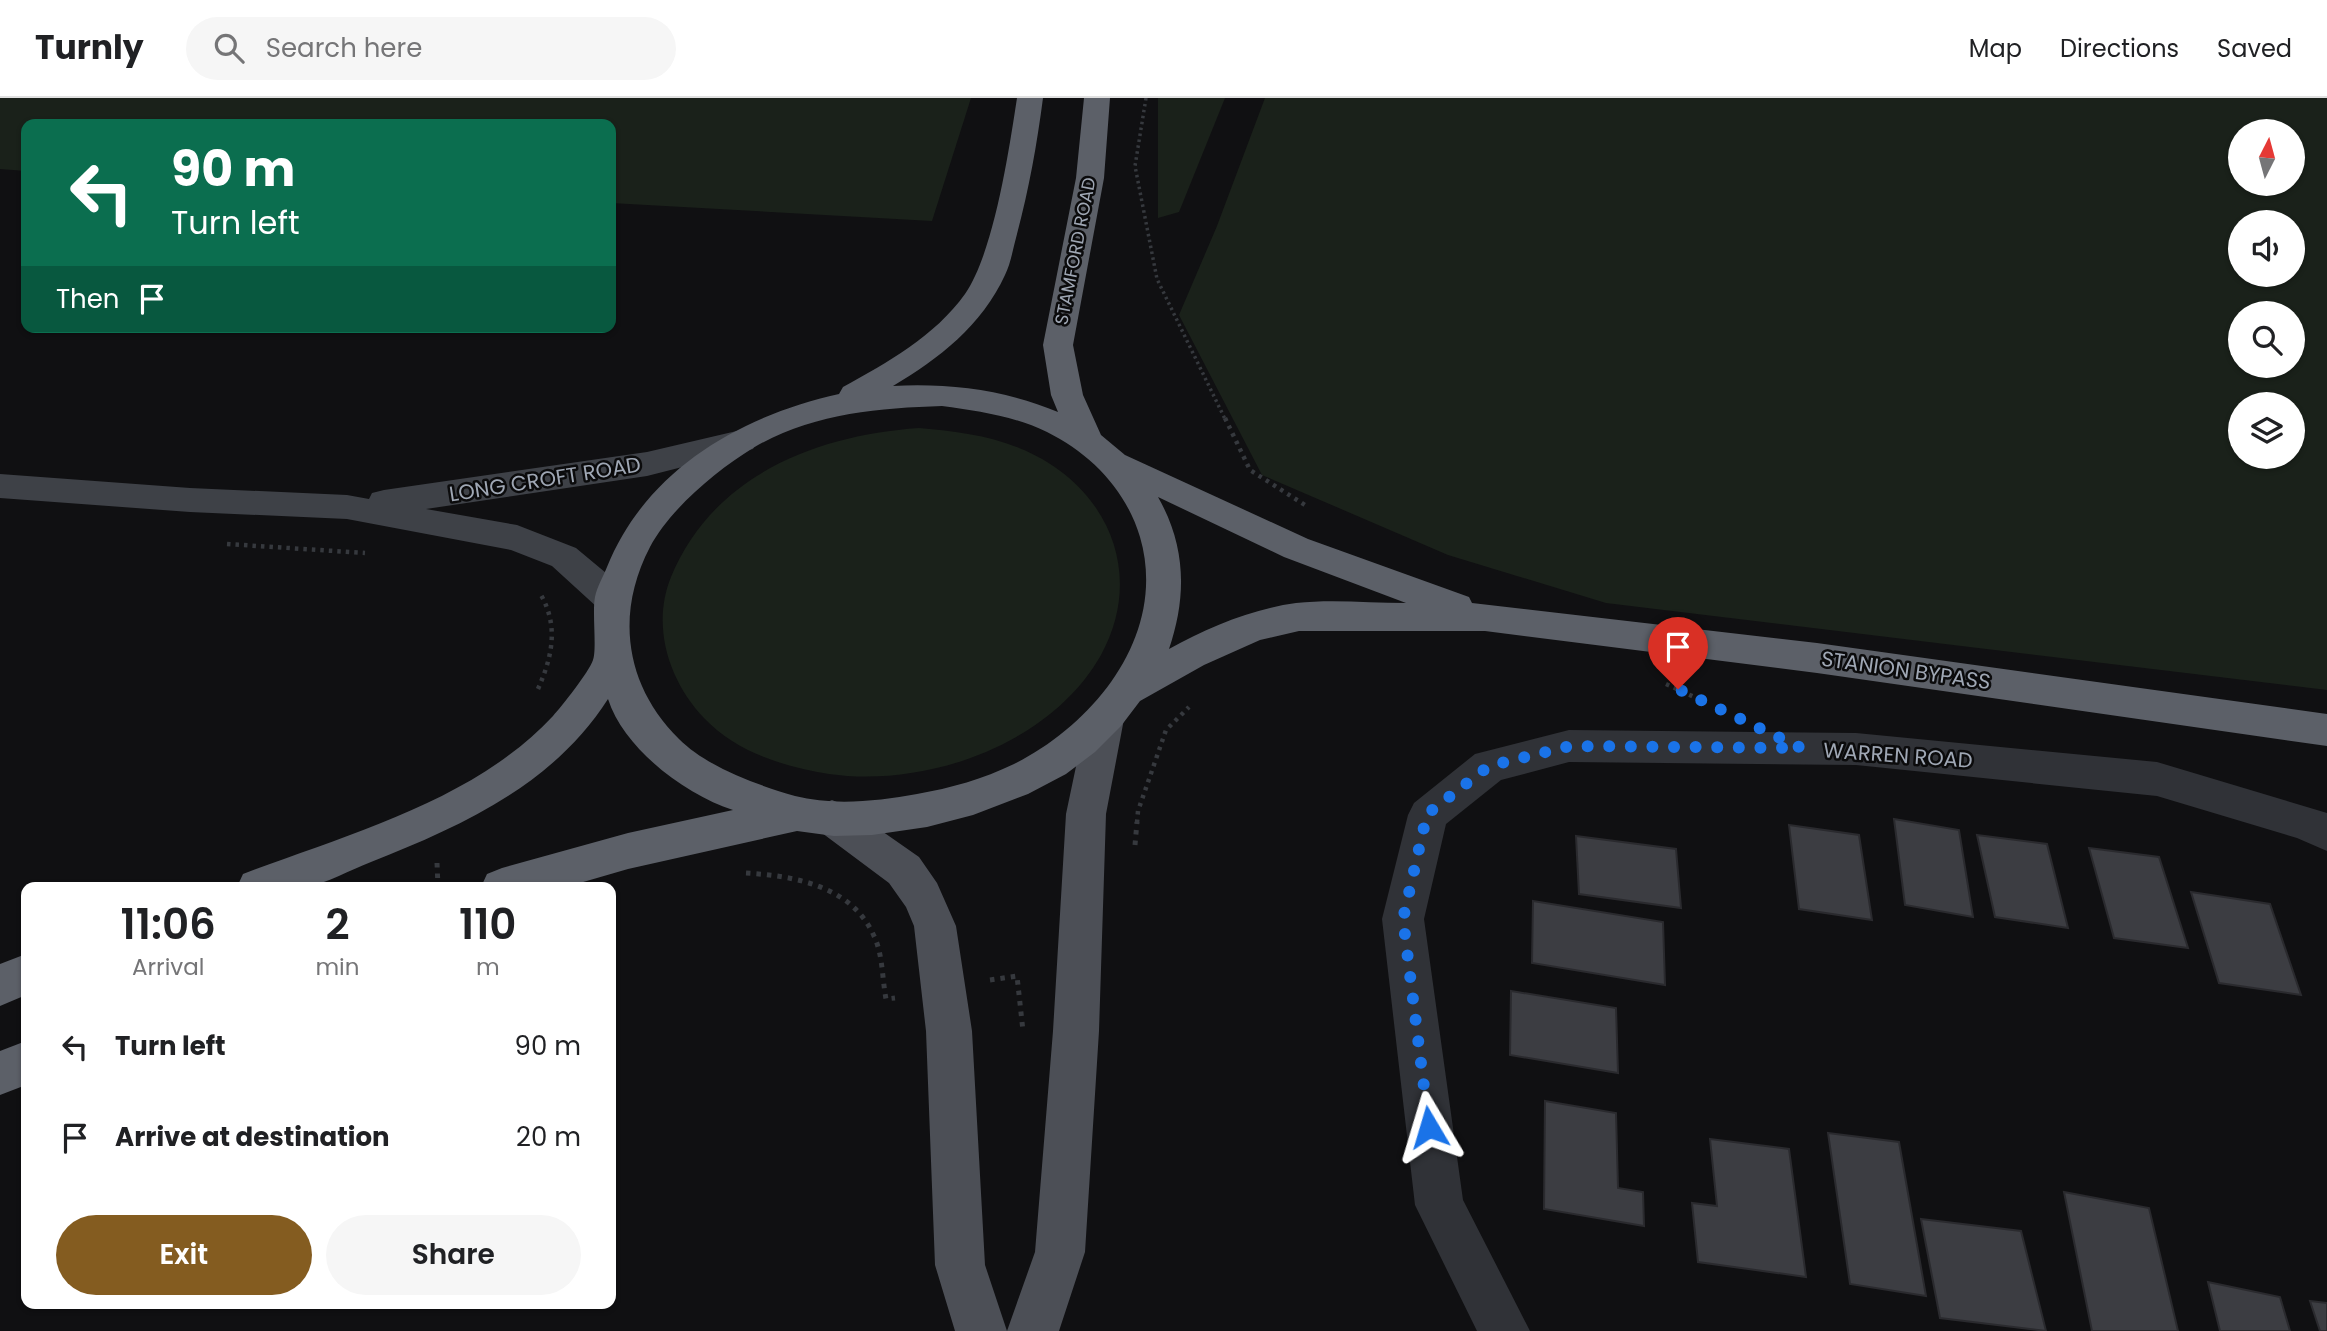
<!DOCTYPE html>
<html lang="en">
<head>
<meta charset="utf-8">
<style>
  :root { --surface:#fff; --page:#f6f6f6; --text:#202124; --muted:#757577; --line:#e0e0e0; --accent:#845c20 }
  body { margin:0; font-family:Poppins,sans-serif; background:var(--page); color:var(--text); height:100vh; display:flex; flex-direction:column; font-size:26px; white-space:nowrap }
  * { box-sizing:border-box; margin:0 }
  p { font-size:23px; color:var(--muted) }
  .icon { flex:none; width:38px; height:38px; fill:none; stroke:currentColor; stroke-width:2; stroke-linecap:round; stroke-linejoin:round }
  .map { position:relative; flex:1; overflow:hidden }
  .side { position:absolute; left:21px; top:784px; width:595px; height:427px; display:flex; flex-direction:column; background:var(--surface); border-radius:14px; box-shadow:0 2px 5px #0004 }
  .side>* { flex:none }
  .top-card { position:absolute; left:21px; top:21px; width:595px; height:214px; border-radius:14px; box-shadow:0 2px 5px #0004; background:#0b6e4f; color:#fff; overflow:hidden }
  .needle { width:46px; rotate:6deg }
  .fabs { position:absolute; left:2228px; top:21px; display:grid; gap:14px }
  .fabs a { display:grid; place-items:center; width:77px; height:77px; border-radius:50%; background:var(--surface); box-shadow:0 2px 5px #0004; font-size:35px }
  .pin { position:absolute; display:grid; place-items:center; width:60px; height:60px; color:#fff; margin:-72px -30px; border-radius:50% 50% 50% 0; rotate:-45deg; box-shadow:0 0 7px #0007 }
  .pin .icon { rotate:45deg }
  .me { position:absolute; width:77px; margin:-38px; rotate:353deg; stroke-linejoin:round; filter:drop-shadow(0 0 5px #0008) }
  .turn { display:flex; align-items:center; gap:24px; height:147px; padding:0 35px; font-size:32px }
  .turn .icon { width:91px; height:91px; stroke-width:2.5 }
  .turn b { display:block; font-size:49px; line-height:60px }
  .then { display:flex; align-items:center; height:66px; padding:0 35px; background:#0003; gap:14px; font-size:26px }
  .eta { display:flex; justify-content:space-evenly; align-items:center; height:119px; text-align:center }
  .eta b { font-size:42px; font-weight:600; line-height:49px }
  .action { display:flex; gap:14px; margin-top:auto; padding:14px 35px }
  .action a { flex:1; height:80px; border-radius:42px; background:var(--accent); color:#fff; font-size:28px; font-weight:600; line-height:80px; text-align:center }
  .action a+a { background:var(--page); color:var(--text) }
  ul { padding:0; list-style:none }
  li { display:flex; align-items:center; gap:21px; height:91px; padding:0 35px }
  li div { flex:1 }
  li b { display:block; font-size:26px }
  li em { font-style:normal }
  header { display:flex; align-items:center; gap:42px; box-sizing:border-box; height:98px; padding:0 35px; background:var(--surface); border-bottom:2px solid var(--line) }
  header strong { font-size:33px }
  nav { display:flex; gap:38px; margin-inline-start:auto; font-size:24px }
  .search { width:490px; height:63px; background:var(--page); display:flex; align-items:center; gap:18px; box-sizing:border-box; padding:0 24px; border-radius:38px; color:var(--muted); font-size:26px }
  .map>svg:first-child { display:block }
  .green { fill:#1a211a; fill-rule:evenodd }
  .building { fill:#3c3d42; stroke:#2a2a2e; stroke-width:2 }
  .lines { fill:none; stroke-linecap:round; stroke-linejoin:round }
  .path-far2 { stroke:#36393e; stroke-width:3.5; stroke-dasharray:2.5 3.5; stroke-linecap:butt }
  .path-far1 { stroke:#36393e; stroke-width:4.5; stroke-dasharray:3.5 5; stroke-linecap:butt }
  .path { stroke:#36393e; stroke-width:5; stroke-dasharray:4.5 6; stroke-linecap:butt }
  .street { fill:#303237; fill-rule:evenodd }
  .secondary { fill:#3e4147; fill-rule:evenodd }
  .primary { fill:#4c4f56; fill-rule:evenodd }
  .highway { fill:#5c6068; fill-rule:evenodd }
  .route { stroke:#1a73e8; stroke-width:12; stroke-dasharray:0 21.6 }
  .labels { text-anchor:middle; dominant-baseline:central; stroke-width:5; stroke-linejoin:round; paint-order:stroke }
  .far-street-label { font-size:18px; fill:#9fa7b4; stroke:#0b0b0c }
  .street-label { font-size:21px; fill:#9fa7b4; stroke:#0b0b0c }
</style>
</head>
<body>
<header>
<strong>Turnly</strong>
<div class="search"><svg class="icon" aria-label="search" viewBox="0 0 24 24"><circle cx="10" cy="10" r="6"/><path d="M15 15l6 6"/></svg>Search here</div>
<nav><a>Map</a><a>Directions</a><a>Saved</a></nav>
</header>
<div class="map">
<svg width="2327" height="1233" viewBox="0 0 2327 1233">
  <rect width="100%" height="100%" fill="#101012"/>
  <g class="green">
    <path d="M 0,0 L 971,0 L 932,123 L 611,105 L 611,26 L 26,26 L 26,73 L 0,71 Z"/>
    <path d="M 1158,0 L 1225,0 L 1179,114 L 1158,120 Z"/>
    <path d="M 1265,0 L 2327,0 L 2327,592 L 1606,505 L 1448,457 L 1262,377 L 1179,217 L 1217,128 ZM 2240,33 L 2292,33 L 2292,86 L 2240,86 ZM 2240,124 L 2292,124 L 2292,177 L 2240,177 ZM 2240,215 L 2292,215 L 2292,268 L 2240,268 ZM 2240,306 L 2292,306 L 2292,359 L 2240,359 Z"/>
    <path d="M 919,330 C 954,333 987,337 1019,350 C 1105,384 1147,473 1101,557 C 1051,646 927,690 829,676 C 784,669 736,654 704,620 C 669,583 651,528 671,479 C 713,377 817,337 919,330 Z"/>
  </g>
  <g class="building">
    <path d="M 1894,721 L 1959,732 L 1973,819 L 1905,807 Z"/>
    <path d="M 1789,727 L 1859,737 L 1872,822 L 1799,811 Z"/>
    <path d="M 1977,737 L 2047,746 L 2068,830 L 1995,819 Z"/>
    <path d="M 1576,738 L 1676,751 L 1681,810 L 1579,796 Z"/>
    <path d="M 2089,750 L 2159,759 L 2188,850 L 2114,840 Z"/>
    <path d="M 2191,794 L 2270,806 L 2301,897 L 2219,885 Z"/>
    <path d="M 1533,803 L 1663,824 L 1665,887 L 1532,865 Z"/>
    <path d="M 1511,893 L 1616,910 L 1618,975 L 1510,957 Z"/>
    <path d="M 1545,1003 L 1616,1015 L 1618,1090 L 1643,1094 L 1644,1128 L 1544,1111 Z"/>
    <path d="M 1828,1035 L 1899,1044 L 1926,1198 L 1850,1186 Z"/>
    <path d="M 1710,1041 L 1789,1051 L 1806,1179 L 1698,1164 L 1692,1105 L 1717,1108 Z"/>
    <path d="M 2064,1094 L 2149,1110 L 2178,1233 L 2092,1233 Z"/>
    <path d="M 1921,1121 L 2021,1133 L 2046,1233 L 1940,1220 Z"/>
    <path d="M 2208,1184 L 2280,1199 L 2290,1233 L 2220,1233 Z"/>
    <path d="M 2310,1203 L 2327,1205 L 2327,1233 L 2320,1233 Z"/>
  </g>
  <g class="lines">
    <path class="path-far2" d="M 1146,0 L 1135,68 L 1157,181 L 1225,321"/>
    <g class="path-far1">
      <path d="M 1225,320 L 1250,372 L 1305,407"/>
      <path d="M 227,446 L 365,455"/>
      <path d="M 1666,586 L 1705,604"/>
      <path d="M 538,591 C 552,559 559,529 541,497"/>
      <path d="M 1137,725 L 1138,713 L 1166,632 L 1189,609"/>
    </g>
    <g class="path">
      <path d="M 1135,747 L 1137,724"/>
      <path d="M 437,765 L 438,789"/>
      <path d="M 746,775 C 795,778 852,788 874,838 C 883,857 882,880 886,901 L 895,900"/>
      <path d="M 990,882 L 1017,878 L 1023,933"/>
    </g>
    <path class="street" d="M 1569,632 L 1856,635 L 2157,664 L 2327,715 L 2327,753 L 2297,740 L 2157,698 L 1856,667 L 1569,664 L 1501,682 L 1446,726 L 1424,821 L 1463,1102 L 1530,1233 L 1477,1233 L 1415,1107 L 1382,821 L 1408,717 L 1414,705 L 1475,656 Z"/>
    <path class="secondary" d="M 741,332 L 753,335 L 757,343 L 753,351 L 647,378 L 426,411 L 517,427 L 576,450 L 624,490 L 629,500 L 624,510 L 611,514 L 598,510 L 552,468 L 511,452 L 347,421 L 190,414 L 0,400 L 0,376 L 190,390 L 347,397 L 369,401 L 372,395 L 384,392 L 647,354 Z"/>
    <g class="primary">
      <path d="M 1105,605 L 1119,610 L 1124,621 L 1106,716 L 1099,933 L 1085,1154 L 1059,1233 L 1007,1233 L 1035,1154 L 1053,933 L 1066,716 L 1086,621 L 1091,610 Z"/>
      <path d="M 832,702 L 846,708 L 919,759 L 937,785 L 956,828 L 972,933 L 985,1167 L 1007,1233 L 955,1233 L 935,1167 L 926,933 L 914,828 L 906,809 L 889,785 L 818,732 L 812,720 L 818,708 Z"/>
    </g>
    <g class="highway">
      <path d="M 1017,0 L 1043,0 C 1037,46 1029,91 1017,136 C 1013,150 1011,165 1005,177 C 982,227 939,261 893,288 C 949,285 1006,292 1058,314 L 1051,297 L 1043,247 L 1076,80 L 1084,0 L 1110,0 L 1104,80 L 1073,247 L 1083,297 L 1101,337 L 1125,357 L 1308,441 L 1469,499 L 1472,505 L 1817,545 L 2327,616 L 2327,648 L 1817,575 L 1485,533 L 1299,533 L 1260,542 L 1204,567 L 1140,603 L 1121,628 L 1095,654 L 1066,676 L 1028,696 L 973,717 L 927,729 L 872,737 L 834,738 L 797,733 L 628,771 L 566,789 L 481,789 L 487,776 L 502,770 L 628,735 L 733,712 C 686,697 624,651 608,601 C 553,687 462,728 371,764 C 350,772 328,785 306,789 C 285,793 259,789 237,789 L 243,776 C 348,736 474,703 553,618 C 562,608 589,574 593,562 C 597,551 592,514 595,499 C 597,489 603,479 607,469 C 646,372 740,318 839,296 L 843,289 C 887,265 935,238 965,196 C 994,154 1009,52 1017,0 ZM 942,308 C 978,313 1014,318 1047,334 C 1091,356 1126,392 1140,439 C 1168,535 1096,625 1014,666 C 983,681 951,690 917,696 C 878,703 834,708 795,698 C 757,687 707,669 679,641 C 625,588 615,516 650,449 C 670,411 717,372 753,350 C 810,316 877,310 942,308 ZM 1158,399 L 1284,459 L 1406,505 C 1370,505 1332,501 1296,505 C 1252,511 1208,529 1169,551 C 1187,498 1186,448 1158,399 Z"/>
      <path d="M 26,856 L 26,897 L 0,908 L 0,866 Z"/>
      <path d="M 26,943 L 26,987 L 0,997 L 0,953 Z"/>
    </g>
  </g>
  <g class="lines">
    <path class="route" d="M 1429,1029 L 1403,821 L 1427,716 L 1489,668 L 1570,648 L 1801,650 L 1678,591"/>
  </g>
  <g class="labels">
    <g class="far-street-label">
      <text transform="translate(1075 153) rotate(-79)">STAMFORD ROAD</text>
    </g>
    <g class="street-label">
      <text transform="translate(545 381) rotate(-9)">LONG CROFT ROAD</text>
      <text transform="translate(1906 572) rotate(8)">STANION BYPASS</text>
      <text transform="translate(1898 657) rotate(4)">WARREN ROAD</text>
    </g>
  </g>
</svg>
<div class="fabs">
<a><svg class="needle" viewBox="-14 -14 28 28"><path d="M0-13l5 13h-10z" fill="#e53935"/><path d="M0 13l5-13h-10z" fill="#757577"/></svg></a>
<a><svg class="icon" aria-label="sound" viewBox="0 0 24 24"><path d="M4 9h4l5-4v14l-5-4H4zM17 9q2 3 0 6"/></svg></a>
<a><svg class="icon" aria-label="search" viewBox="0 0 24 24"><circle cx="10" cy="10" r="6"/><path d="M15 15l6 6"/></svg></a>
<a><svg class="icon" aria-label="layers" viewBox="0 0 24 24"><path d="M12 4l9 5-9 5-9-5zM3 14l9 5 9-5"/></svg></a>
</div>
<div class="pin" style="left:1678px;top:591px;background:#d93025"><svg class="icon" aria-label="arrive" viewBox="0 0 24 24"><path d="M6 21V4h12l-3 4 3 4H6"/></svg></div>
<svg class="me" style="left:1429px;top:1029px" viewBox="-20 -20 40 40"><path d="M0-17L14 15 0 8-14 15z" fill="#1a73e8" stroke="#fff" stroke-width="4"/></svg>
<div class="top-card">
<div class="turn"><svg class="icon" aria-label="left" viewBox="0 0 24 24"><path d="M17 20v-9H6M10 6l-5 5 5 5"/></svg><div><b>90 m</b>Turn left</div></div>
<div class="then">Then<svg class="icon" aria-label="arrive" viewBox="0 0 24 24"><path d="M6 21V4h12l-3 4 3 4H6"/></svg></div>
</div>
<section class="side">
<div class="eta">
<div><b>11:06</b><p>Arrival</p></div>
<div><b>2</b><p>min</p></div>
<div><b>110</b><p>m</p></div>
</div>
<ul>
<li><svg class="icon" aria-label="left" viewBox="0 0 24 24"><path d="M17 20v-9H6M10 6l-5 5 5 5"/></svg><div><b>Turn left</b></div><em>90 m</em></li>
<li><svg class="icon" aria-label="arrive" viewBox="0 0 24 24"><path d="M6 21V4h12l-3 4 3 4H6"/></svg><div><b>Arrive at destination</b></div><em>20 m</em></li>
</ul>
<div class="action"><a>Exit</a><a>Share</a></div>
</section>
</div>
</body>
</html>
